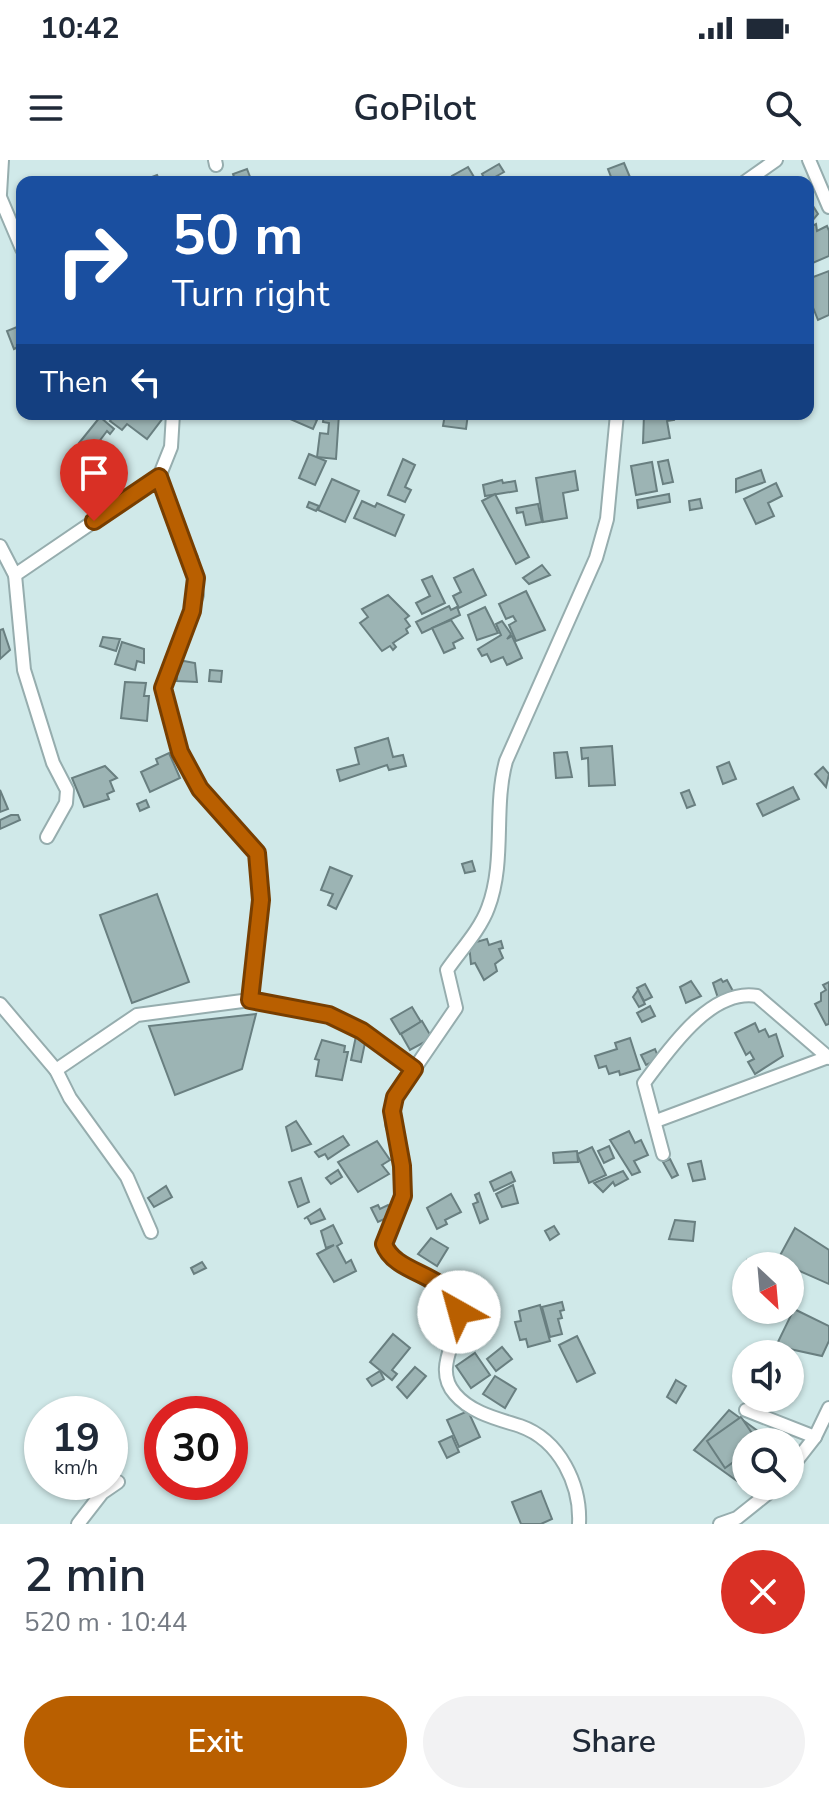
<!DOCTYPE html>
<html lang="en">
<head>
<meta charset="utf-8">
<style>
  :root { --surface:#fff; --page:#f2f2f3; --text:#1f2937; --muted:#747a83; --accent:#b95f00 }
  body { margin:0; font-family:"Nunito Sans",sans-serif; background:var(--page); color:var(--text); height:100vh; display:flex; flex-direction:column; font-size:30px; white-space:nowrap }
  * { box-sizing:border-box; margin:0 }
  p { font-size:26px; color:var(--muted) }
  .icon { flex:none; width:44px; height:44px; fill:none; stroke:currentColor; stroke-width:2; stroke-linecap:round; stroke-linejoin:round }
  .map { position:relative; height:1364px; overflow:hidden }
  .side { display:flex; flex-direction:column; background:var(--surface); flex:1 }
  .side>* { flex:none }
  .top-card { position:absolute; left:16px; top:16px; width:798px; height:244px; border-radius:16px; box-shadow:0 2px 6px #0004; background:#1a4fa0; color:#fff; overflow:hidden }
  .needle { width:52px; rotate:154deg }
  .fabs { position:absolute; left:732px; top:1092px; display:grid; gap:16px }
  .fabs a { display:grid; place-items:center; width:72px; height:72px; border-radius:50%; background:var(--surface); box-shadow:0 2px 6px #0004; font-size:40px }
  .speed { position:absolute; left:24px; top:1236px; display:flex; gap:16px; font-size:40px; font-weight:700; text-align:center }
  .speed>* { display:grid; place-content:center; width:104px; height:104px; border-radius:50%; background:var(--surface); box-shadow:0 2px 6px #0004; line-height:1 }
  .speed small { font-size:20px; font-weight:400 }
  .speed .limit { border:12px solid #d22; background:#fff; color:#111 }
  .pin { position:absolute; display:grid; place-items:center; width:68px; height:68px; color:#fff; margin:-82px -34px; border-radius:50% 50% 50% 0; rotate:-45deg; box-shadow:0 0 8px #0007 }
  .pin .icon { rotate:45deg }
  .me { position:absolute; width:88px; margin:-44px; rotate:322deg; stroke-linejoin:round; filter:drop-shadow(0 0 6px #0008) }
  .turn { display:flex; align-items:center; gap:28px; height:168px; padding:0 24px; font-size:36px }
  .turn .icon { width:104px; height:104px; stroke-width:2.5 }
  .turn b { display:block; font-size:56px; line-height:68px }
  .then { display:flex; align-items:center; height:76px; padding:0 24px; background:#0003; gap:16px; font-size:30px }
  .round { display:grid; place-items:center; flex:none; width:84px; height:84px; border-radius:42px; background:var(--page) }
  .summary { display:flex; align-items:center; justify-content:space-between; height:136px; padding:0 24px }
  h1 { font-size:48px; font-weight:600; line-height:60px }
  .primary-button { display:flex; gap:16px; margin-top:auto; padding:16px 24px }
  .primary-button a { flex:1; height:92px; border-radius:48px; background:var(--accent); color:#fff; font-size:32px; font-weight:600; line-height:92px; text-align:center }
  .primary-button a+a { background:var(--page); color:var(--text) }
  .status { display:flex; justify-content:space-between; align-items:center; height:56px; padding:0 40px; background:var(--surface); direction:ltr }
  .status svg { height:22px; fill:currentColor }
  header { display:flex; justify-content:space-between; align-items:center; height:104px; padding:0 24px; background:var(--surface); font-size:36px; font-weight:600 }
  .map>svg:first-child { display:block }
  .building { fill:#9cb4b4; stroke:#697f80; stroke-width:2 }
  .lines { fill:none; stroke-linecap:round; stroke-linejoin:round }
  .street-casing { stroke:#96adae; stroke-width:16 }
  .street { stroke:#fff; stroke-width:12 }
  .route-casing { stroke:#783e00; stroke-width:20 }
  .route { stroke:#b95f00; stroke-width:14 }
</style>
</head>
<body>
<div class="status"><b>10:42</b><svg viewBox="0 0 49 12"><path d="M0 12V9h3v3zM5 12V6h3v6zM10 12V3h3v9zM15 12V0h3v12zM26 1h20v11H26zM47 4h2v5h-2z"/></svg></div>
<header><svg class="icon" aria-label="menu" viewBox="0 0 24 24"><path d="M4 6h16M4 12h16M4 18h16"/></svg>GoPilot<svg class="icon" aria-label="search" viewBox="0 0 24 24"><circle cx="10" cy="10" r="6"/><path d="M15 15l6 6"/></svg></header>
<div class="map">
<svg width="829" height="1364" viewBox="0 0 829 1364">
  <rect width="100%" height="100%" fill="#d0e9e9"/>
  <g class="building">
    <path d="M 624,3 L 632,22 L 613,22 L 608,9 Z"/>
    <path d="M 499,4 L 504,12 L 486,22 L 482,14 Z"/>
    <path d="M 468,7 L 477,22 L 455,22 L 452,16 Z"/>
    <path d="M 247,9 L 252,22 L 236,22 L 233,14 Z"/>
    <path d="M 157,15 L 160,22 L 139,22 Z"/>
    <path d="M 808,38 L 818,54 L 812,61 L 808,61 Z"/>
    <path d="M 816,64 L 817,71 L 827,66 L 829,71 L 829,96 L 808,105 L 808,68 Z"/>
    <path d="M 829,111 L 829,155 L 818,160 L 808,135 L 808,119 Z"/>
    <path d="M 22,165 L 22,191 L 20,186 L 14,189 L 7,171 Z"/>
    <path d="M 115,254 L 119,256 L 166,254 L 147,279 L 127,264 L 122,270 L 110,261 Z"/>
    <path d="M 292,254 L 304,254 L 317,260 L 313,269 L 290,259 Z"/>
    <path d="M 324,254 L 339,254 L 336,299 L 317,297 L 320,273 L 328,274 L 329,263 L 323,262 Z"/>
    <path d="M 445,254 L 468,254 L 466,269 L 443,266 Z"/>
    <path d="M 644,254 L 673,254 L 674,260 L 667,261 L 670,278 L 643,283 Z"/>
    <path d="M 100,257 L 114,269 L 110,274 L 107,271 L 89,295 L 79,283 Z"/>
    <path d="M 309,294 L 326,301 L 315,325 L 299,318 Z"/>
    <path d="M 403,299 L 415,305 L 405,327 L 411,330 L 405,342 L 388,335 Z"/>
    <path d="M 668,300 L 673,322 L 663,324 L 658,302 Z"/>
    <path d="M 652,302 L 657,331 L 636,335 L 631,306 Z"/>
    <path d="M 761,310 L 765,322 L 736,332 L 736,319 Z"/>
    <path d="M 575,311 L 578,330 L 563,333 L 567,358 L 543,362 L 536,318 Z"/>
    <path d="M 332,319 L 359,331 L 345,362 L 318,350 Z"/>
    <path d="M 502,320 L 503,323 L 515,321 L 517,331 L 485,336 L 483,325 Z"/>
    <path d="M 776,323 L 782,336 L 768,343 L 774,356 L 756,364 L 744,339 Z"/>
    <path d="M 495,334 L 529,397 L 516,404 L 482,341 Z"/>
    <path d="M 669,334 L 670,342 L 638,348 L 637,340 Z"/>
    <path d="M 700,339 L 702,348 L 690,350 L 689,341 Z"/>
    <path d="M 362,341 L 375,347 L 377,343 L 404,355 L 395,376 L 354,358 Z"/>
    <path d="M 309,342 L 319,346 L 316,351 L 307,347 Z"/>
    <path d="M 538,344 L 542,362 L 526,365 L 523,352 L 517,353 L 516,348 Z"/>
    <path d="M 542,405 L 550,415 L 529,424 L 523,418 Z"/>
    <path d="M 473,409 L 486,435 L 459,448 L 453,436 L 461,432 L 454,418 Z"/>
    <path d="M 432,416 L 445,443 L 422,454 L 416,443 L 430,436 L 422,420 Z"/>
    <path d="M 526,431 L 545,470 L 516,481 L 509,465 L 516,461 L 513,456 L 506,459 L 499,444 Z"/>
    <path d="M 388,435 L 409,456 L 405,459 L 410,466 L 406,469 L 408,473 L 393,483 L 396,487 L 393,490 L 390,486 L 382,491 L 360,463 L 368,457 L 362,449 Z"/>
    <path d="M 449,446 L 451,450 L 457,447 L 460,455 L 422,473 L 416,462 Z"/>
    <path d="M 485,447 L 498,473 L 477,480 L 468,455 Z"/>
    <path d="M 451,460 L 463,478 L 453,483 L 455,488 L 444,493 L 432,468 Z"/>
    <path d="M 502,461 L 511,474 L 507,479 L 512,476 L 522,498 L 507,505 L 503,497 L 491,502 L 487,494 L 482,496 L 478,489 L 501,475 L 496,464 Z"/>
    <path d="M 3,469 L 10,490 L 0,499 L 0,470 Z"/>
    <path d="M 103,477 L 120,479 L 116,491 L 100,486 Z"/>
    <path d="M 122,482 L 144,489 L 144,503 L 137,501 L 135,510 L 115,504 Z"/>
    <path d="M 184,501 L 195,503 L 197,522 L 177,521 L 177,503 Z"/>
    <path d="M 210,510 L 222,511 L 221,522 L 209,521 Z"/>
    <path d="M 125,522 L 146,523 L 144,536 L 149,536 L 147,561 L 121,558 Z"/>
    <path d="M 388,578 L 393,597 L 403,595 L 406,606 L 389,610 L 387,605 L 340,621 L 337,610 L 359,604 L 355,588 Z"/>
    <path d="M 612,586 L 615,625 L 589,626 L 588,598 L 582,599 L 581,588 Z"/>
    <path d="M 567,592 L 572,617 L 556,618 L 554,593 Z"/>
    <path d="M 169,593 L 180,618 L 150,632 L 141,612 L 158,604 L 156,599 Z"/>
    <path d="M 729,602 L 736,619 L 723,624 L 717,607 Z"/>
    <path d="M 105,606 L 117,618 L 110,621 L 114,631 L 107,634 L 109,639 L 84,647 L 72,618 Z"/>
    <path d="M 823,607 L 829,614 L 826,627 L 815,614 Z"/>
    <path d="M 793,627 L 799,639 L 763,656 L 757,644 Z"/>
    <path d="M 0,630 L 8,649 L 0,652 Z"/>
    <path d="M 689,630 L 695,645 L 687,648 L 681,633 Z"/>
    <path d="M 146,640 L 149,647 L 140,651 L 137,644 Z"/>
    <path d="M 11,655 L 18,655 L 20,660 L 0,669 L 0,660 Z"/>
    <path d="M 472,701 L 475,711 L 465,713 L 462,704 Z"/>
    <path d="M 330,707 L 352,716 L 336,749 L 328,745 L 333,734 L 321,730 Z"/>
    <path d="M 157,734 L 189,822 L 132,843 L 100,755 Z"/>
    <path d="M 487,779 L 489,785 L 501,781 L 503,788 L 499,789 L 503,798 L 495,804 L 497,811 L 484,820 L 475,803 L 471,804 L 469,784 Z"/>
    <path d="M 721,819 L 723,822 L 727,820 L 734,833 L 718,838 L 713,823 Z"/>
    <path d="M 691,821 L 701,836 L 686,843 L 680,827 Z"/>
    <path d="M 829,822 L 829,864 L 826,865 L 815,844 L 821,841 L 821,833 L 826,830 L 823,825 Z"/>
    <path d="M 645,824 L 652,837 L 644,841 L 637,828 Z"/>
    <path d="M 638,830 L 645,844 L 639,847 L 633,837 Z"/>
    <path d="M 650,846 L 655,856 L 642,862 L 637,853 Z"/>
    <path d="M 412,847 L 421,862 L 400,874 L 391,859 Z"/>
    <path d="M 256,854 L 242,909 L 175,935 L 149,866 Z"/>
    <path d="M 422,861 L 432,878 L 410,890 L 401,874 Z"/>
    <path d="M 755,863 L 759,872 L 765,869 L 769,877 L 776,874 L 783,896 L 755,914 L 748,902 L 754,899 L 750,892 L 746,895 L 735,873 Z"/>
    <path d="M 356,876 L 366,878 L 361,902 L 351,900 Z"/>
    <path d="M 630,878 L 640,909 L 620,915 L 619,911 L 609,914 L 606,906 L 599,908 L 595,896 L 617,889 L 615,883 Z"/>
    <path d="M 322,880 L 345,886 L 344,892 L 348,892 L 342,920 L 316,916 L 319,900 L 315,899 Z"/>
    <path d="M 655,889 L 659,899 L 646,905 L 641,895 Z"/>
    <path d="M 296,961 L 311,984 L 292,991 L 286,967 Z"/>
    <path d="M 629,971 L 635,983 L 641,980 L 648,995 L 634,1001 L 640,1012 L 632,1015 L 610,980 Z"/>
    <path d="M 343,976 L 349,985 L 328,999 L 325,994 L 319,997 L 315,992 Z"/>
    <path d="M 377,981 L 390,1000 L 382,1005 L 389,1014 L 358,1032 L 338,1002 Z"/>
    <path d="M 609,986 L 614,998 L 604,1003 L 598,991 Z"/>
    <path d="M 592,987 L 606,1015 L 589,1023 L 577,994 Z"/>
    <path d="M 577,991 L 578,1002 L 554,1003 L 553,993 Z"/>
    <path d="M 670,999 L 678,1015 L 672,1018 L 663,1002 Z"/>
    <path d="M 701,1001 L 705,1019 L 693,1021 L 688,1004 Z"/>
    <path d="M 338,1010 L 342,1017 L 331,1024 L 326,1018 Z"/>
    <path d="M 623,1011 L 628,1019 L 615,1026 L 613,1022 L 603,1032 L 594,1023 Z"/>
    <path d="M 511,1012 L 515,1021 L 494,1031 L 490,1022 Z"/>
    <path d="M 301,1018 L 309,1042 L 298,1047 L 289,1022 Z"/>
    <path d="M 513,1025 L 518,1043 L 502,1047 L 496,1034 Z"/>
    <path d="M 166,1026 L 172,1037 L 154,1047 L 148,1038 Z"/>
    <path d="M 479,1033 L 488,1059 L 480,1063 L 473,1044 L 478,1042 L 475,1035 Z"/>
    <path d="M 451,1034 L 461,1052 L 445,1060 L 447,1064 L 437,1069 L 427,1048 Z"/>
    <path d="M 378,1045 L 380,1049 L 388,1045 L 393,1055 L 378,1062 L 371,1048 Z"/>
    <path d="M 320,1049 L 325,1059 L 311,1064 L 307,1057 L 304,1059 Z"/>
    <path d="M 675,1060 L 695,1062 L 693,1081 L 669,1079 Z"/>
    <path d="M 333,1065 L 342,1083 L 337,1086 L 346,1103 L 351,1100 L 356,1111 L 334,1122 L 317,1094 L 334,1085 L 326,1088 L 321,1071 Z"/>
    <path d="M 554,1066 L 559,1074 L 550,1080 L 545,1071 Z"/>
    <path d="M 795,1068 L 829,1090 L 829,1124 L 777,1101 Z"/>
    <path d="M 431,1078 L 448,1088 L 437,1106 L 418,1094 Z"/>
    <path d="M 747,1100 L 762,1104 L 746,1106 L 746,1127 L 740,1125 Z"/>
    <path d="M 202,1102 L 206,1108 L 194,1114 L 191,1108 Z"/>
    <path d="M 562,1142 L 564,1150 L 560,1151 L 562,1158 L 558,1159 L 562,1174 L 550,1177 L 542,1147 Z"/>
    <path d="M 540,1145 L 550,1181 L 528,1187 L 526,1179 L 520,1180 L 515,1162 L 521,1161 L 519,1151 Z"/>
    <path d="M 794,1149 L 829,1166 L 829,1181 L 822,1196 L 776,1186 Z"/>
    <path d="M 393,1174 L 410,1188 L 392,1210 L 397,1214 L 392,1220 L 370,1202 Z"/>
    <path d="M 577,1176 L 595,1213 L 577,1222 L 559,1185 Z"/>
    <path d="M 502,1187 L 512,1199 L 496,1211 L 487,1199 Z"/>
    <path d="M 475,1193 L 490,1215 L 471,1228 L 456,1206 Z"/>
    <path d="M 415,1207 L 426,1216 L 407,1238 L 397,1227 Z"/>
    <path d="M 380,1211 L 384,1219 L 372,1226 L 367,1219 Z"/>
    <path d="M 495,1216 L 516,1229 L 505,1248 L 483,1234 Z"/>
    <path d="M 676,1220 L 686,1226 L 676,1243 L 667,1237 Z"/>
    <path d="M 729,1250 L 773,1282 L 746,1282 L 746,1312 L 737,1321 L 694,1290 Z"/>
    <path d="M 468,1251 L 480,1277 L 459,1287 L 447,1260 Z"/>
    <path d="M 741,1257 L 758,1282 L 746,1282 L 746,1293 L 725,1308 L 707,1281 Z"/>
    <path d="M 452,1276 L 459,1292 L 447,1298 L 439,1282 Z"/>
    <path d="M 541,1331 L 552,1359 L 541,1364 L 521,1364 L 512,1342 Z"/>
  </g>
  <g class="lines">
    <g class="street-casing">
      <g id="street">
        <path d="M 215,0 L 216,5"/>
        <path d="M 809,0 L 829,47"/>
        <path d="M 745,22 L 776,0"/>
        <path d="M 0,34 L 2,0"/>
        <path d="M 0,37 L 22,89"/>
        <path d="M 159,317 L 178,374 L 191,398 L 197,435 L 163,528 L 180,592 L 200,629 L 257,693 L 261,740 L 250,840"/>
        <path d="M 0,386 L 15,415"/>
        <path d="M 47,677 L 66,643 L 67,630 L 53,603 L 24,510 L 15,415 L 159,317 L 171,287 L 173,254"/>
        <path d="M 0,844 L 56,910 L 137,855 L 250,840 L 329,855 L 362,871 L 414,909"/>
        <path d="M 56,910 L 70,938 L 127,1017 L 151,1072"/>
        <path d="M 656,961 L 828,897"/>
        <path d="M 663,994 L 644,923 C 668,891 710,828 757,836 L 829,898"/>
        <path d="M 746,1250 L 815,1277"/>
        <path d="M 790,1309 L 815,1277 L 829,1248"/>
        <path d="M 78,1364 L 102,1333 L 118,1322"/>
        <path d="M 579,1364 C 581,1325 560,1280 520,1266 C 498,1259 471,1253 455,1234 C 429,1204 468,1172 456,1141 C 438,1121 391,1105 384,1084 L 403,1036 L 400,987 L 392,964 L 395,937 L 456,848 L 447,810 C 460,791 480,770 488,748 C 506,701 493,648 506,601 L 596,398 L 607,359 L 617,254"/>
        <path d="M 720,1364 L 737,1358 L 777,1326"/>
      </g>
    </g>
    <use href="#street" class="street"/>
  </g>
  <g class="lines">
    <g class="route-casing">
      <path id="route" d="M 94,361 L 159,317 L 196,418 L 192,451 L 163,528 L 180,592 L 200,629 L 257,693 L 261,740 L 250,840 L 329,855 L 362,871 L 414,909 L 395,937 L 392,951 L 402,1006 L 403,1036 L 384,1084 C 395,1116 453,1113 459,1152"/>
    </g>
    <use href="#route" class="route"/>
  </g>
</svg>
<div class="fabs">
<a><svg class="needle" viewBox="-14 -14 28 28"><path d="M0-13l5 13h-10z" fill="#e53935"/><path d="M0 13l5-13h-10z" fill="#747a83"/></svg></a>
<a><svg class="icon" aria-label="sound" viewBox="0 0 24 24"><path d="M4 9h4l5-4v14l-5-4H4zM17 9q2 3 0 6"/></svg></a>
<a><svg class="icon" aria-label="search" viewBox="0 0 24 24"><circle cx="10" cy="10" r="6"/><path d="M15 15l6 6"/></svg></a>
</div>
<div class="speed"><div>19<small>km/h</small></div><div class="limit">30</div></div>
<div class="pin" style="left:94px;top:361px;background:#d93025"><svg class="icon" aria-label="arrive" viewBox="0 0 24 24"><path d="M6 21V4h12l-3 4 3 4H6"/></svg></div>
<svg class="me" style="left:459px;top:1152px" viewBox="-20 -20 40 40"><circle r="19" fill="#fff"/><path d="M0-13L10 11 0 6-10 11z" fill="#b95f00"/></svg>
<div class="top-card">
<div class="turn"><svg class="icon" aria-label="right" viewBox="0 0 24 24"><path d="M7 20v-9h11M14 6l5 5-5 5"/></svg><div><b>50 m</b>Turn right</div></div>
<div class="then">Then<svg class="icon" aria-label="left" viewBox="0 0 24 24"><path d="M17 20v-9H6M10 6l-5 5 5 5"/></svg></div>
</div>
</div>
<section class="side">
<div class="summary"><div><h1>2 min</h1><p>520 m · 10:44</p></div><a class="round" style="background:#d93025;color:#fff"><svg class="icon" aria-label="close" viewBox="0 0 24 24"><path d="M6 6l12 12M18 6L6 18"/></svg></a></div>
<div class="primary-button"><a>Exit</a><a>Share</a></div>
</section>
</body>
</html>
